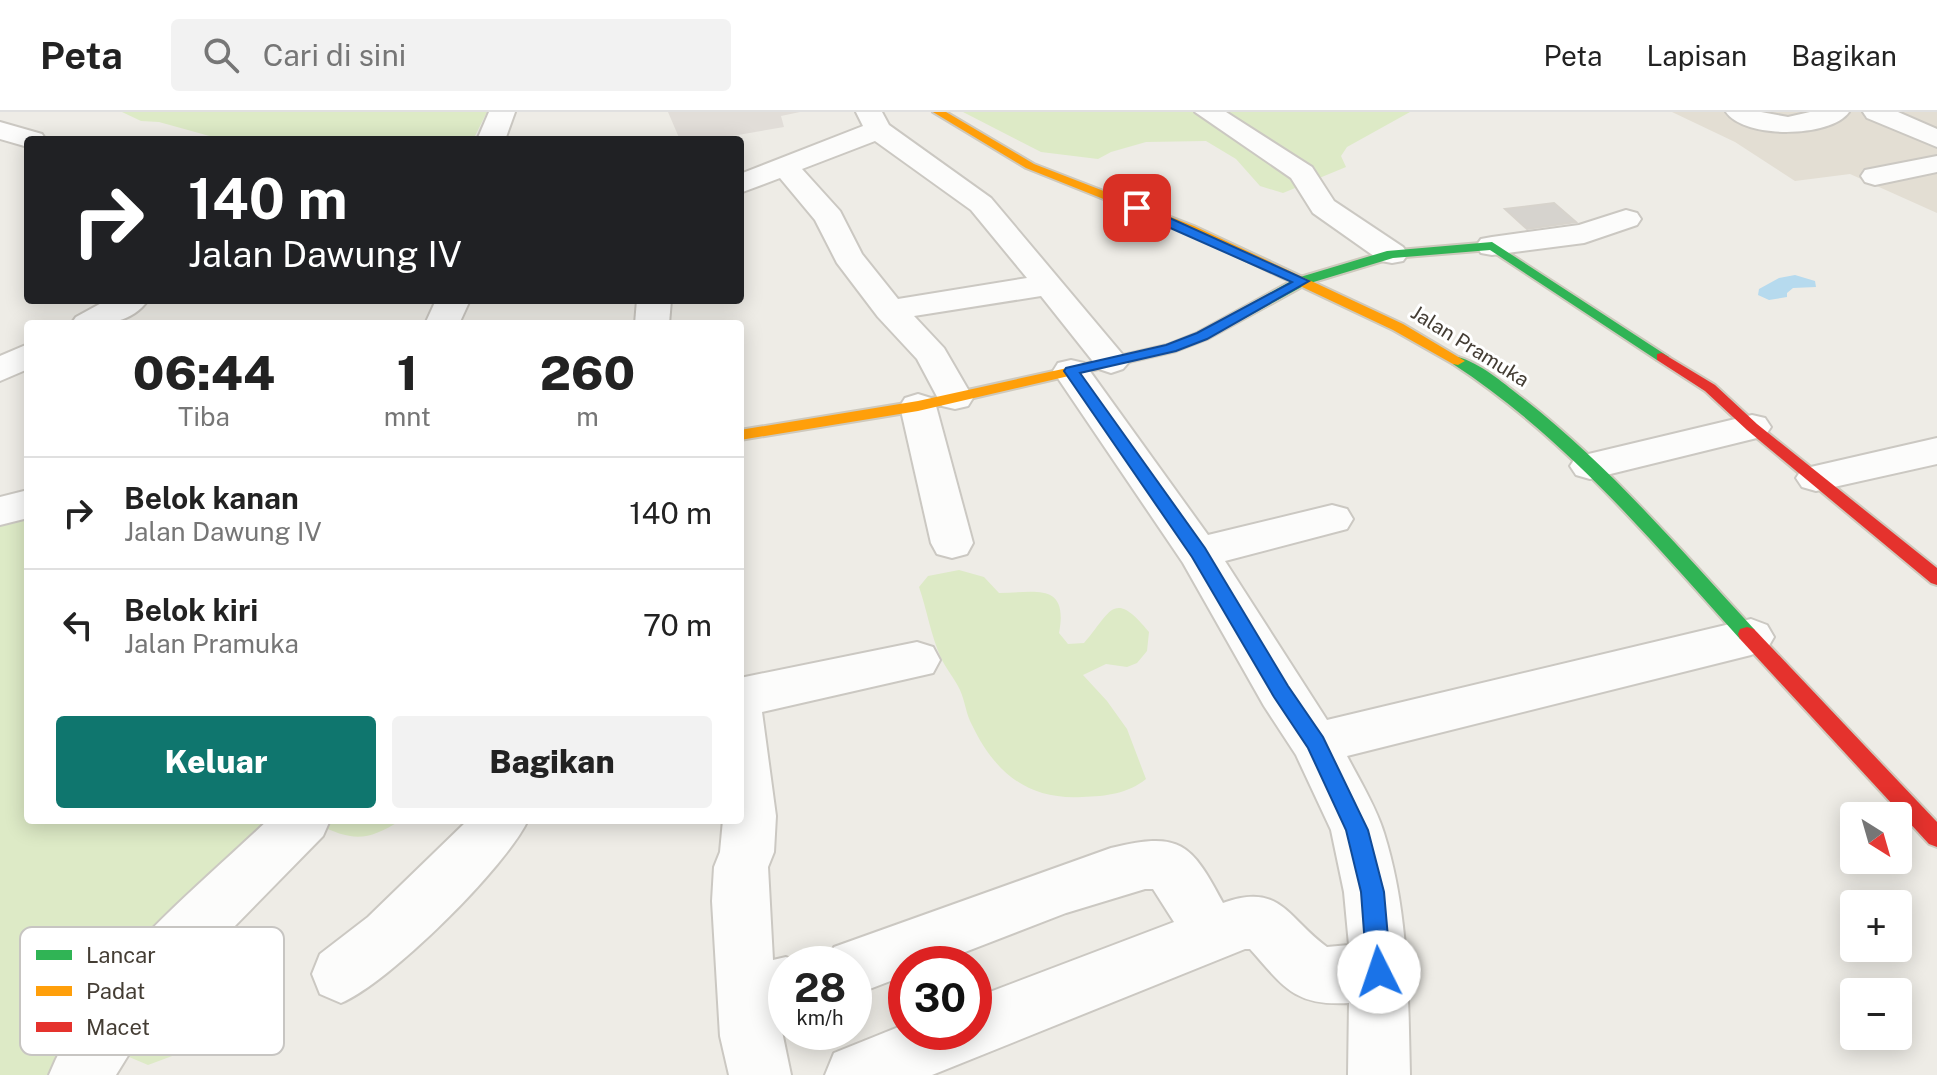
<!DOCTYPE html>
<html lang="id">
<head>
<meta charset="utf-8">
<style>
  :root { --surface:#fff; --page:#f2f2f2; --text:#222; --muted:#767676; --line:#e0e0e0; --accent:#0f766e }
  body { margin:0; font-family:"Public Sans",sans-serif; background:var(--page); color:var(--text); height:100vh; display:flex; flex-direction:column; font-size:30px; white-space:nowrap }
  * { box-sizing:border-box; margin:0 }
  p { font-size:26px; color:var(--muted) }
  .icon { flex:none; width:44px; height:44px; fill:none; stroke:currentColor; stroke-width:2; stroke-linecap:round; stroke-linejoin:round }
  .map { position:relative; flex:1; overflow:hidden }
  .drawer { position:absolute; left:24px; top:208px; width:720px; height:504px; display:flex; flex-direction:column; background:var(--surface); border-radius:8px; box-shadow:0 4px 20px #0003 }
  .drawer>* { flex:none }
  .banner { position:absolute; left:24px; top:24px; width:720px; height:168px; border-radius:8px; box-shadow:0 4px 20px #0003; background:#202124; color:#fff; overflow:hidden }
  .needle { width:52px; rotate:143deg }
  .buttons { position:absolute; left:1840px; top:690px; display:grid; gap:16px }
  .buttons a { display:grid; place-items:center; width:72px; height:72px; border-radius:8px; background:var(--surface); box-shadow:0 4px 20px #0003; font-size:40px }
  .speed { position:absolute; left:768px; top:834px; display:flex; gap:16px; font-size:40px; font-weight:700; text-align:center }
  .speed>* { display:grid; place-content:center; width:104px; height:104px; border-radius:50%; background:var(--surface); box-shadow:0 4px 20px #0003; line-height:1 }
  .speed small { font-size:20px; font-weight:400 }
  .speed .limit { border:12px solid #d22; background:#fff; color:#111 }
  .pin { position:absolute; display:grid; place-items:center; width:68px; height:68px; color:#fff; margin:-34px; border-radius:16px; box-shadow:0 4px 12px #0006 }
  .me { position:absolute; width:88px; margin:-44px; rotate:356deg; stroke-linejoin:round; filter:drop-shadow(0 0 6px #0008) }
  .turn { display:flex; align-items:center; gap:28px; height:168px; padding:0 32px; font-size:36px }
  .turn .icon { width:104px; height:104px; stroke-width:2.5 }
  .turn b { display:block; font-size:56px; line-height:68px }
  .eta { display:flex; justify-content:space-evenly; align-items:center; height:136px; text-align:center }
  .eta b { font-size:48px; font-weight:800; line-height:56px }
  .primary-button { display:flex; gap:16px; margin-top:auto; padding:16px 32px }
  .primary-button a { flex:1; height:92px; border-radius:8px; background:var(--accent); color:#fff; font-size:32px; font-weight:800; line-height:92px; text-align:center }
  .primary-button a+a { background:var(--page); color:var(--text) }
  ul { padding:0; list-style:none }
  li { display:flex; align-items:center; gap:24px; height:112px; padding:0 32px; border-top:2px solid var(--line) }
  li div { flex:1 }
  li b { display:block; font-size:30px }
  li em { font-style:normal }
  header { display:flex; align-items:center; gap:48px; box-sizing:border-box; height:112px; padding:0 40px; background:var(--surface); border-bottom:2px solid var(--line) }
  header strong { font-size:38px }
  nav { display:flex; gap:44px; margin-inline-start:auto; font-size:28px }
  .search { width:560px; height:72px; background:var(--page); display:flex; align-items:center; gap:20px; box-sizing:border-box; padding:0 28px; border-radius:8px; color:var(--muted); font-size:30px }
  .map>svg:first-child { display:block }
  .residential { fill:#e3ded3 }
  .industrial { fill:#e1ddd8 }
  .green { fill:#ddeac6 }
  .water { fill:#b6daee }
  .building { fill:#d6d3ce; stroke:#d7d3cc; stroke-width:2 }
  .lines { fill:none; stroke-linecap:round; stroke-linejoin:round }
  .street-casing { stroke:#cbc8c2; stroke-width:4 }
  .fast-casing { stroke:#cec9bd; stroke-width:4 }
  .slow-casing { stroke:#cec9bd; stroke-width:4 }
  .jam-casing { stroke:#cec9bd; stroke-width:4 }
  .street { fill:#fcfcfb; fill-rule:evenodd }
  .fast { fill:#30b455; fill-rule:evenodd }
  .slow { fill:#ff9f0a; fill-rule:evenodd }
  .jam { fill:#e5322d; fill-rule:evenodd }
  .route { fill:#1a73e8; stroke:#114b97; stroke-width:2 }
  .labels { text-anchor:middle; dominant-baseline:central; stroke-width:6; stroke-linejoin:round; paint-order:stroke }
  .street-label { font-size:20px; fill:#443d34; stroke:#fff }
  .key { fill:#fff; stroke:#c7c5c2; stroke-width:2 }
  .key-label { font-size:22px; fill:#443d34 }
</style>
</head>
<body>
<header>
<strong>Peta</strong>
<div class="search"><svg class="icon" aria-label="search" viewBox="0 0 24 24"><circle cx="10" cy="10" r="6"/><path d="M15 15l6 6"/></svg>Cari di sini</div>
<nav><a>Peta</a><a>Lapisan</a><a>Bagikan</a></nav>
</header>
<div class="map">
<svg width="1937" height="963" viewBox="0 0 1937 963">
  <rect width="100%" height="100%" fill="#eeece6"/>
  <path class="residential" d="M 1672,0 L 1937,0 L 1937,101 L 1850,62 L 1795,69 L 1735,30 Z"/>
  <path class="industrial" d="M 668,0 L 800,0 L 781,4 L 784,15 L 709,28 L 680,28 Z"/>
  <g class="green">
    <path d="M 122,0 L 487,0 L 473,28 L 224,28 L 159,10 L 141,9 Z"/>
    <path d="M 963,0 L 1410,0 L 1347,35 L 1341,44 L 1346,55 L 1283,81 L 1260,74 L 1236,47 L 1206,29 L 1146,30 L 1111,40 L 1098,47 L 1041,40 Z"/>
    <path d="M 19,399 L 28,399 L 28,708 L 401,708 C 367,730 352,729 317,712 L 183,859 L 209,907 L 210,930 L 148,953 L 115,939 L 63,963 L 0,963 L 0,413 Z"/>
    <path d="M 959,458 L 984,465 L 999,481 C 1034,481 1069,469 1059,521 L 1068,532 L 1084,531 C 1111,500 1113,476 1149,520 L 1147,539 L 1137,551 L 1127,555 L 1106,552 L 1083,563 L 1107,589 L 1127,617 L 1146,667 C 1127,682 1107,684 1082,685 C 1028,688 995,661 972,613 C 966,602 965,589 960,578 C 955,567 946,557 941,546 C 931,524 927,498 919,475 L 928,464 Z"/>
  </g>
  <path class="water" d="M 1795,163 L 1815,169 L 1816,175 L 1793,176 L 1787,181 L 1787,185 L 1769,188 L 1758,183 L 1759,177 L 1779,166 Z"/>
  <path class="building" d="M 1554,91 L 1576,110 L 1527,117 L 1505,97 Z"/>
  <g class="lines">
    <g class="street-casing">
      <g id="street">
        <path d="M 489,0 L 515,0 L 505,28 L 477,28 Z"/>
        <path d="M 856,0 L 882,0 L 889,13 L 991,86 L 1123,243 L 1129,250 L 1123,257 L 1111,261 L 1099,257 L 1041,184 L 914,204 L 944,236 L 973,286 L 968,294 L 955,297 L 942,294 L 917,247 L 878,205 L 837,151 L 815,108 L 780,66 L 740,81 L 740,62 L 863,14 ZM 875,29 L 971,98 L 1027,166 L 898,187 L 862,142 L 840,99 L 802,57 Z"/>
        <path d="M 1195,0 L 1226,0 L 1312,55 L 1334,89 L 1403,135 L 1408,142 L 1403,149 L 1392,151 L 1381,149 L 1313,101 L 1291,66 Z"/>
        <path d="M 1726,0 L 1761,0 L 1788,5 L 1810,0 L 1849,0 C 1831,26 1744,27 1726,0 Z"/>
        <path d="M 1863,0 L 1898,0 L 1937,17 L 1937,35 L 1867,6 Z"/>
        <path d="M 0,10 L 42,22 L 46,28 L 28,28 L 28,35 L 0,27 Z"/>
        <path d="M 1937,44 L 1937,60 L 1875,73 L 1865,70 L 1861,64 L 1865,58 Z"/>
        <path d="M 1626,98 L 1637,101 L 1641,107 L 1637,113 L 1584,131 L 1492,143 L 1481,141 L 1476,134 L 1481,127 L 1492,125 L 1579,113 Z"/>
        <path d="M 107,188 L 148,188 C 130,214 99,212 71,212 L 76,205 Z"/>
        <path d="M 436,188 L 470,188 L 459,212 L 425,212 Z"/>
        <path d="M 637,188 L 671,188 L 669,212 L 635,212 Z"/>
        <path d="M 28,232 L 28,257 L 0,269 L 0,244 Z"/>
        <path d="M 1071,248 L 1084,251 L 1208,423 L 1332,393 L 1347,397 L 1353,407 L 1347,417 L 1225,449 L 1327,608 L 1751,507 L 1767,513 L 1774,525 L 1767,537 L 1751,543 L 1347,644 C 1360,669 1376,695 1384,721 C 1409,801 1408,881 1410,963 L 1348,963 L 1349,891 C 1294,894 1284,875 1250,837 L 1245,837 L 932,963 L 825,963 L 834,941 L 906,912 L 906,920 L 974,920 L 974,886 L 1174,810 L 1153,777 L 1145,777 L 1066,801 L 934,852 L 906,852 L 906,863 L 854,883 L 854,852 L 826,852 L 834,835 L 1111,736 C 1180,719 1191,731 1223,791 C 1281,770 1287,806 1327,835 L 1349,833 L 1344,780 L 1331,718 L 1296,643 L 1264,594 L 1183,451 L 1053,259 L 1058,251 Z"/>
        <path d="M 918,282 L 931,286 L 936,294 L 973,431 L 967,442 L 952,446 L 937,442 L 931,431 L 900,294 L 905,286 Z"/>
        <path d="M 1752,303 L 1765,306 L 1771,315 L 1765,324 L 1590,367 L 1576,363 L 1570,354 L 1576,345 Z"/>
        <path d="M 1937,326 L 1937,352 L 1816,379 L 1802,375 L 1796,366 L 1802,357 Z"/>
        <path d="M 28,378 L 28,406 L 0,413 L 0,385 Z"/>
        <path d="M 917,530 L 933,535 L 940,548 L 933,561 L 762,600 L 776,704 L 774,740 L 768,755 L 773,848 L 786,845 L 803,852 L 786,852 L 786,903 L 779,905 L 791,963 L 729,963 L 720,924 L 712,789 L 714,755 L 720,740 L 723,708 L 740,708 L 740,566 Z"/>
        <path d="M 268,708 L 330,708 L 323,724 L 182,868 L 153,903 L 116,963 L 49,963 C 92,858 188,784 268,708 Z"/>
        <path d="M 468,708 L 528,708 C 506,755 389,871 341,891 L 320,882 L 312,862 L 320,842 L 368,805 Z"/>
      </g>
    </g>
    <g class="fast-casing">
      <g id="fast">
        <path d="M 1492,130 L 1669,245 L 1667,248 L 1657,248 L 1490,138 L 1393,146 L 1307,172 L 1207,227 L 1176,239 L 1081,261 L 1074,257 L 1076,254 L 1167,233 L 1197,221 L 1297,166 L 1387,139 Z"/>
        <path d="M 1458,245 C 1480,251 1502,270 1520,284 C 1607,351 1679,436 1754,517 L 1756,522 L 1754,527 L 1740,527 C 1651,428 1566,326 1453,252 L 1453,246 Z"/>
      </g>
    </g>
    <g class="slow-casing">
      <g id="slow">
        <path d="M 933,0 L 946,0 L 1034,52 L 1194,114 L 1403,212 L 1465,249 L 1458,253 L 1453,252 L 1393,218 L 1186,120 L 1026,56 Z"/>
        <path d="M 1081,253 L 1088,257 L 1086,260 L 918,299 L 740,328 L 740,318 L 918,289 Z"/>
      </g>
    </g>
    <g class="jam-casing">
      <g id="jam">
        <path d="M 1662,241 L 1715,273 L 1757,312 L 1937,456 L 1937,473 L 1931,471 L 1747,318 L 1705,279 L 1657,248 L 1657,242 Z"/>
        <path d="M 1747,515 L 1754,517 L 1937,710 L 1937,735 L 1929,732 L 1740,527 L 1738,522 L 1740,517 Z"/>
      </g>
    </g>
    <use href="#street" class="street"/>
    <use href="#fast" class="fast"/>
    <use href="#slow" class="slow"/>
    <use href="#jam" class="jam"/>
  </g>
  <path class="route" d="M 1132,93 L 1141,93 L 1309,169 L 1207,227 L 1176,239 L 1080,261 L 1205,436 L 1288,574 L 1323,625 L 1368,718 L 1384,780 L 1391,860 L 1388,869 L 1379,872 L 1370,869 L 1367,860 L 1361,780 L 1346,718 L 1308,636 L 1274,585 L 1192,445 L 1064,259 L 1066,256 L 1166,233 L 1197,221 L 1292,170 L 1132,99 Z"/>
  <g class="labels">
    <g class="street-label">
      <text transform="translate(1470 234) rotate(32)">Jalan Pramuka</text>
    </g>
  </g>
  <rect x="20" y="815" width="264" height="128" rx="12" class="key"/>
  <rect x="36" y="838" width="36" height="10" fill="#30b455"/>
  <rect x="36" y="874" width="36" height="10" fill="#ff9f0a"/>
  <rect x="36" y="910" width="36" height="10" fill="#e5322d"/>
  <g class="key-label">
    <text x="86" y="851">Lancar</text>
    <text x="86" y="887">Padat</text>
    <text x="86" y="923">Macet</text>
  </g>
</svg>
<div class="buttons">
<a><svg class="needle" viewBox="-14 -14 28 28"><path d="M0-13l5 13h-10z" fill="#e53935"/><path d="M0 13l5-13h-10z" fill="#767676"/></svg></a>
<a>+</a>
<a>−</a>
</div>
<div class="speed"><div>28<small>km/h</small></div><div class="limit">30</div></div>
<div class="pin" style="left:1137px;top:96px;background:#d93025"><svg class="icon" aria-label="arrive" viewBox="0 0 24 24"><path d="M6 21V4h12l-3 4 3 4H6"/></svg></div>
<svg class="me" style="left:1379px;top:860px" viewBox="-20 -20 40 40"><circle r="19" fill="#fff"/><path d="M0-13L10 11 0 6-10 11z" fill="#1a73e8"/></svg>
<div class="banner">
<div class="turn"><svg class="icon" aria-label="right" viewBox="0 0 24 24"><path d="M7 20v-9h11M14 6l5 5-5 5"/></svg><div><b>140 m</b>Jalan Dawung IV</div></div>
</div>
<section class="drawer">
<div class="eta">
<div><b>06:44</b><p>Tiba</p></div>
<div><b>1</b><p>mnt</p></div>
<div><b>260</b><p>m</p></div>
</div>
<ul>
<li><svg class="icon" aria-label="right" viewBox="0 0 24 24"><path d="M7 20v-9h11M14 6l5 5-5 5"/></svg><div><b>Belok kanan</b><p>Jalan Dawung IV</p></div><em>140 m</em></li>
<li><svg class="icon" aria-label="left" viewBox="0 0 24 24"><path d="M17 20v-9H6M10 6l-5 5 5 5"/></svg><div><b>Belok kiri</b><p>Jalan Pramuka</p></div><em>70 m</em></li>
</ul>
<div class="primary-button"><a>Keluar</a><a>Bagikan</a></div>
</section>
</div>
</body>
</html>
